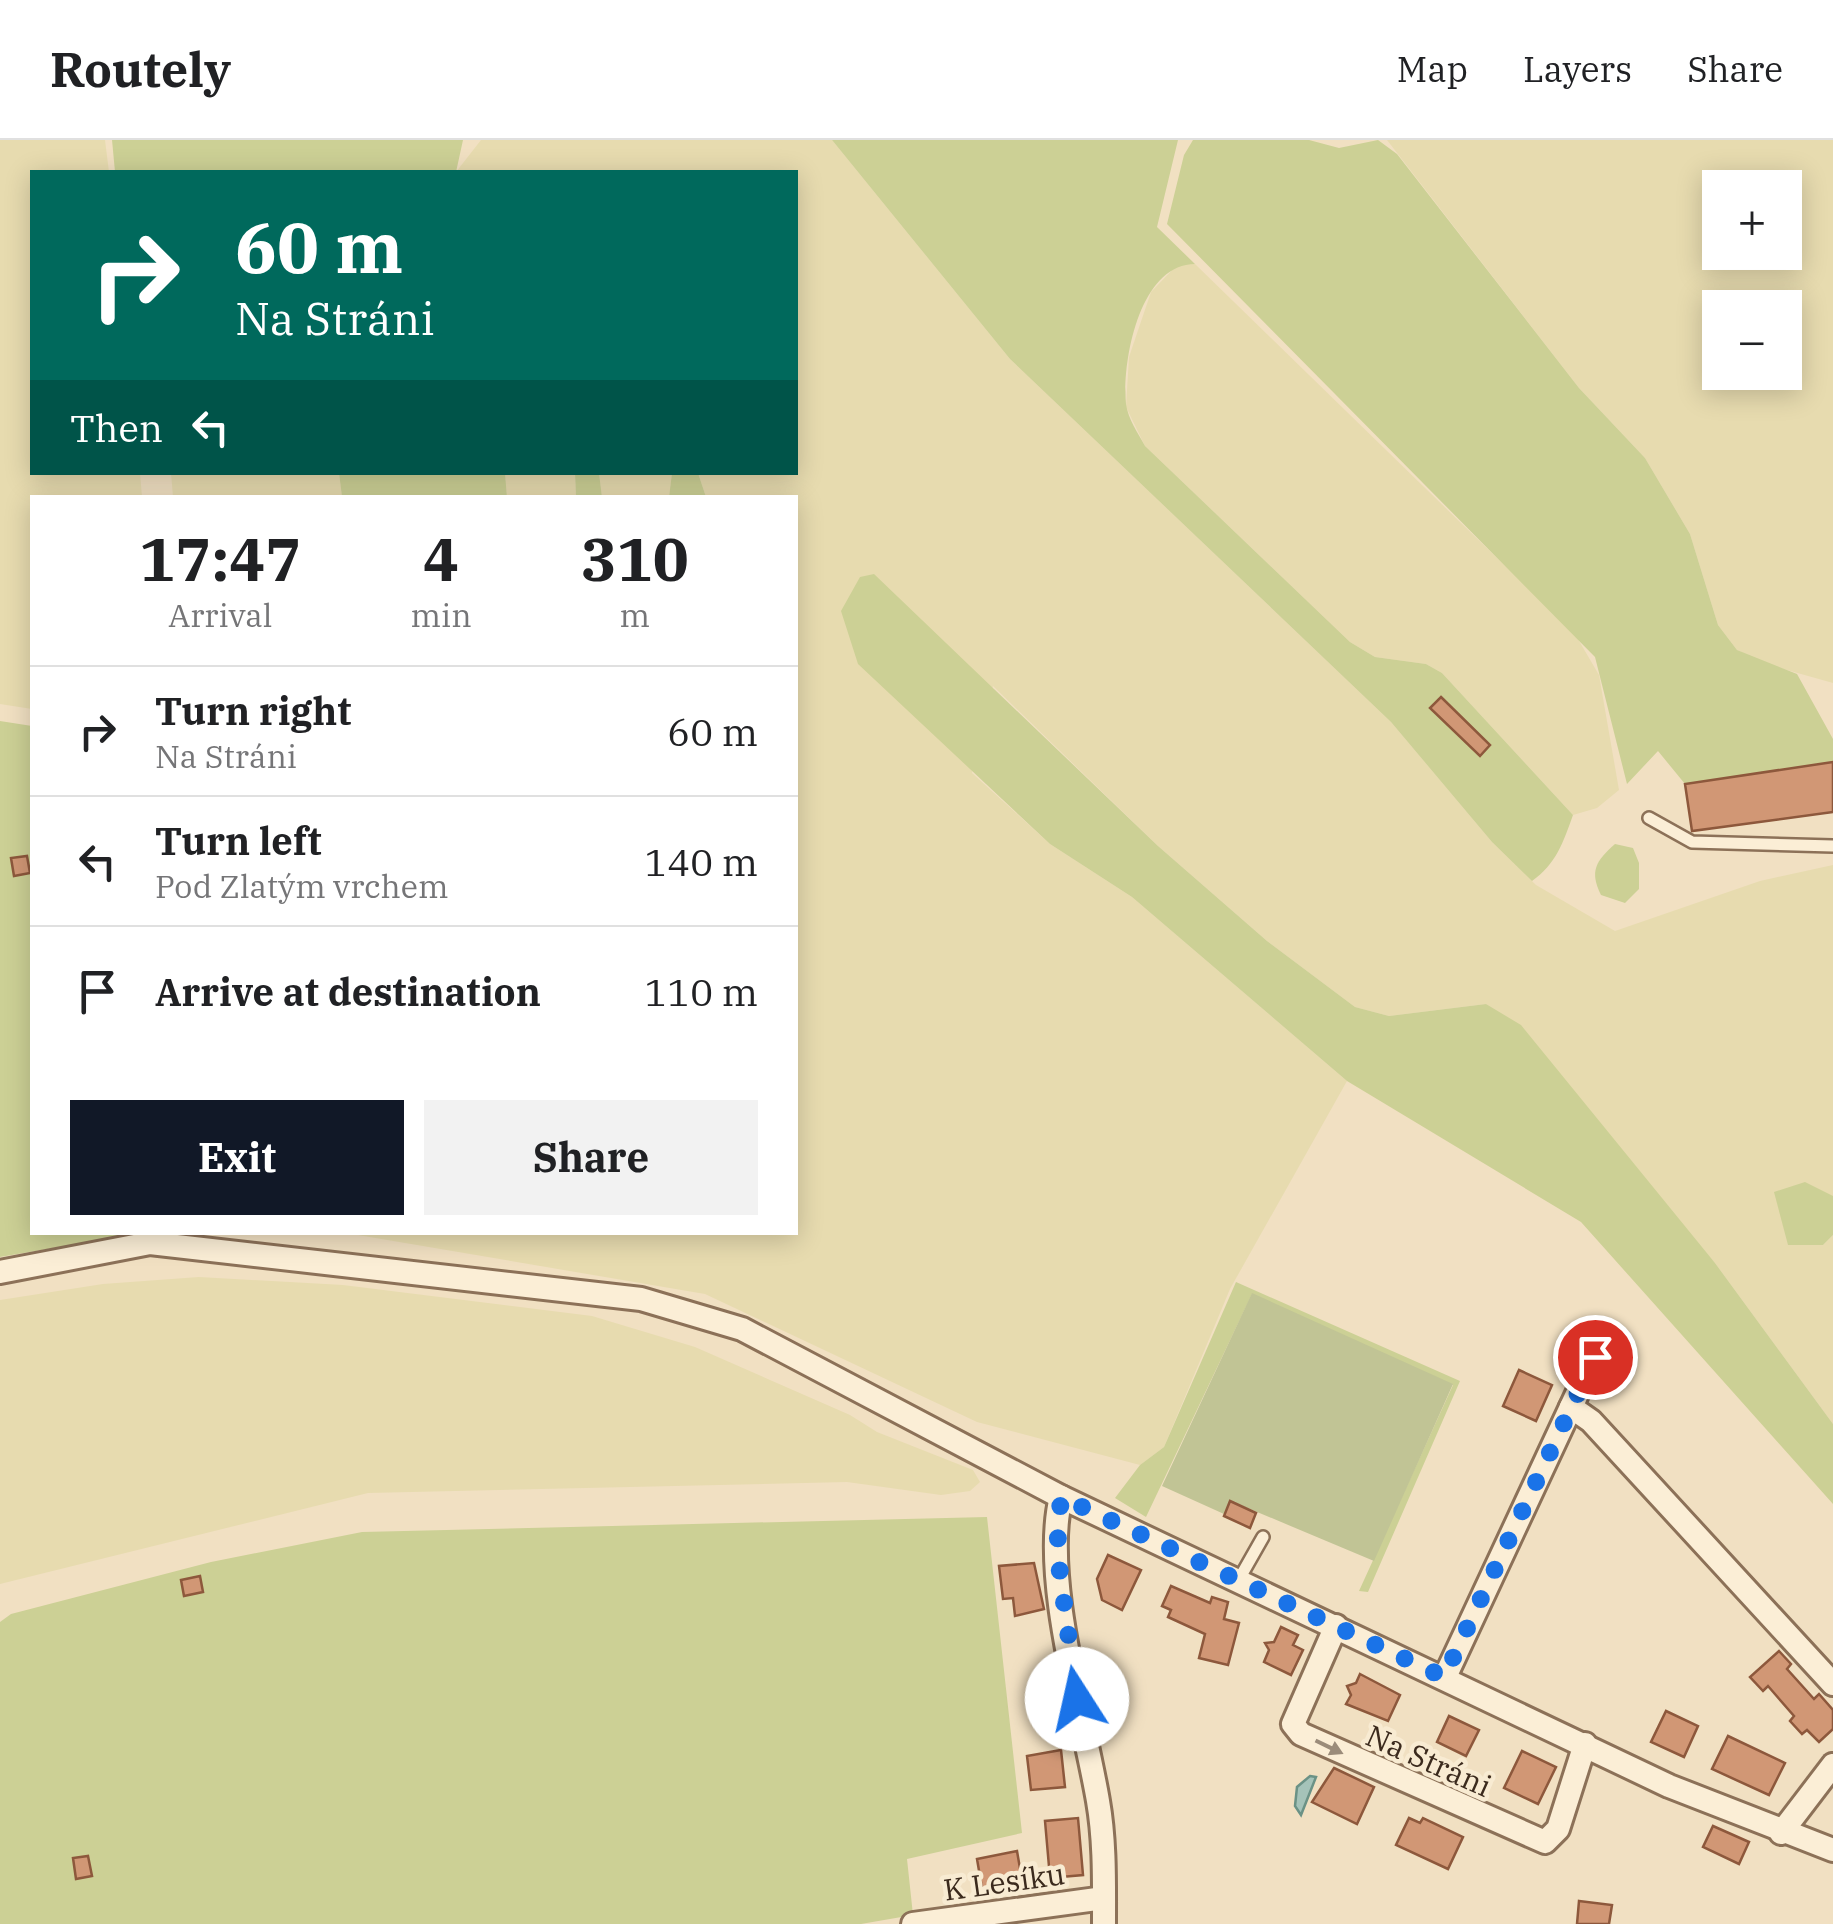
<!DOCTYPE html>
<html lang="en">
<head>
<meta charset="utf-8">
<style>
  :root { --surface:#fff; --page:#f2f2f2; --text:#202124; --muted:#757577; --line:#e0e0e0; --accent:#111827 }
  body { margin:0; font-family:"IBM Plex Serif",serif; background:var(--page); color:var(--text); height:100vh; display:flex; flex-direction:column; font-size:38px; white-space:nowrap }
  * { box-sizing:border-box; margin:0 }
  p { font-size:32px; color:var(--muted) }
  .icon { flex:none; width:55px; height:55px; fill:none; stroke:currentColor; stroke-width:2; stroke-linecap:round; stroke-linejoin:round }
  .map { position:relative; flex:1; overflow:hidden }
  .panel { position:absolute; left:30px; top:355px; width:768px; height:740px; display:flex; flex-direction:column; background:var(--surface); border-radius:0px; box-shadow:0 5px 25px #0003 }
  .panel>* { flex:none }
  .top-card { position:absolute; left:30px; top:30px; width:768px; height:305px; border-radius:0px; box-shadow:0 5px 25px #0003; background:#00695c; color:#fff; overflow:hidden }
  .tools { position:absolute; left:1702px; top:30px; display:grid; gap:20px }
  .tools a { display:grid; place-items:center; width:100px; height:100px; border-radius:0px; background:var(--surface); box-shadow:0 5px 25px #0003; font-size:50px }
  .pin { position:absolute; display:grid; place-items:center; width:85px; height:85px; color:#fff; margin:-42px; border:5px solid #fff; border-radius:50%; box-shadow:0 2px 10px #0007 }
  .me { position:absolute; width:110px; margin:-55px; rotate:350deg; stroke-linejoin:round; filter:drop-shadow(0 0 8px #0008) }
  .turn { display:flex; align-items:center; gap:35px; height:210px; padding:0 40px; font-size:45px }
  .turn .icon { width:130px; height:130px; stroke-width:2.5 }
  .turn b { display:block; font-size:70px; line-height:85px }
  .then { display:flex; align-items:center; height:95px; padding:0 40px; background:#0003; gap:20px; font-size:38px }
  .eta { display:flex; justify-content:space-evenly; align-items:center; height:170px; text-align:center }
  .eta b { font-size:60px; font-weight:800; line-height:70px }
  .action { display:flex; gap:20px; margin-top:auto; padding:20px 40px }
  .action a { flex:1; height:115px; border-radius:0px; background:var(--accent); color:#fff; font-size:40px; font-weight:800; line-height:115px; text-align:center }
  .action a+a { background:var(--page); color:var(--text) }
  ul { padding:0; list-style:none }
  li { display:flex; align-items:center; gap:30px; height:130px; padding:0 40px; border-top:2px solid var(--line) }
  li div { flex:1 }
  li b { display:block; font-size:38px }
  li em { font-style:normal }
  header { display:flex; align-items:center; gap:60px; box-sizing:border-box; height:140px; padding:0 50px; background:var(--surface); border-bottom:2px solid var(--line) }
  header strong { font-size:48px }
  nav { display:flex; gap:55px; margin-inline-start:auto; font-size:35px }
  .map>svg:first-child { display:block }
  .farmland { fill:#e7dbaf; fill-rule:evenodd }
  .green { fill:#ccd095 }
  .cemetery { fill:#c1c495 }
  .water { fill:#a5c3b9; stroke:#6b9286; stroke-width:2.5 }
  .building { fill:#d19775; stroke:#8d583c; stroke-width:2.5 }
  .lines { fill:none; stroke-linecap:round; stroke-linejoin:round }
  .service-casing { stroke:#8c7158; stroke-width:16 }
  .minor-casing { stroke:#8c7158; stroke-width:28 }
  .service { stroke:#fbeed6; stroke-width:11 }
  .minor { stroke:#fbeed6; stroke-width:22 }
  .oneway { fill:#9b8c7a }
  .route { stroke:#1a73e8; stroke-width:18; stroke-dasharray:0 32.4 }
  .labels { text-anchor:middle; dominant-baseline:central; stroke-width:9; stroke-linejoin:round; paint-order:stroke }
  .street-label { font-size:30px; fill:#3b2a1d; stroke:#f8ebd2 }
</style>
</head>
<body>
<header>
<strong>Routely</strong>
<nav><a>Map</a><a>Layers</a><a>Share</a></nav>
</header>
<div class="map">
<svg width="1833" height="1784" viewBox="0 0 1833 1784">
  <rect width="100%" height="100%" fill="#f1e0c2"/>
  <g class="farmland">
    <path d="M 0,0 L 105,0 L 109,32 L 32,32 L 32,332 L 140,333 L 142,357 L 32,358 L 32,569 L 0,564 Z"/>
    <path d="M 481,0 L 832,0 L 1010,219 L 1391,582 L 1492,702 L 1536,745 L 1615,791 L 1760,741 L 1833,725 L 1833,1056 L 1823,1105 L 1833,1095 L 1833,1284 L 1715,1123 L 1486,864 L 1389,876 L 1355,867 L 1267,801 L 1158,706 L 993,546 L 972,633 L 1050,704 L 1132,757 L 1347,941 L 1230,1149 L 1164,1307 L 1140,1325 L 977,1282 L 705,1154 L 346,1093 L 795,1092 L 795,358 L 706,357 L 698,333 L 795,332 L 795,32 L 456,32 Z"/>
    <path d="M 1387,0 L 1833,0 L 1833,543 L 1769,525 L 1737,510 L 1718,485 L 1690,394 L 1645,318 L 1579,248 ZM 1720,48 L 1785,48 L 1785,112 L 1720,112 ZM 1720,168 L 1785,168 L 1785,232 L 1720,232 Z"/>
    <path d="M 1178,124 L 1195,124 L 1575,494 L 1599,535 L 1619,650 L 1597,668 L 1573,675 L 1442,533 L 1426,524 L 1375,517 L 1350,502 L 1145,306 L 1126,267 L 1129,217 L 1151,152 Z"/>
    <path d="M 171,333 L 339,333 L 342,357 L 173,357 Z"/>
    <path d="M 505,333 L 575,333 L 576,357 L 507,357 Z"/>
    <path d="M 599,333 L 672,333 L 669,357 L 602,357 Z"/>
    <path d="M 199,1137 L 343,1145 L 592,1176 L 695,1207 L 850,1275 L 877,1292 L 973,1330 L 980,1342 L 970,1351 L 941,1355 L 847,1342 L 368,1353 L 0,1444 L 0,1160 L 103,1144 Z"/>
  </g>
  <g class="green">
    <path d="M 112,0 L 463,0 L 456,32 L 115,32 Z"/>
    <path d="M 832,0 L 1178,0 L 1157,87 L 1195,124 C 1140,124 1122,220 1126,264 C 1128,279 1138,293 1145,306 L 1350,502 L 1375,517 L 1426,524 L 1442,533 L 1573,675 C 1563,703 1556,724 1532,741 L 1492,702 L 1391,582 L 1010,219 Z"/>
    <path d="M 1193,0 L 1309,0 L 1339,8 L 1378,0 L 1397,14 L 1579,248 L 1645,318 L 1690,394 L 1718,485 L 1737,510 L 1797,534 L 1833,599 L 1833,622 L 1685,644 L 1658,611 L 1627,644 L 1595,517 L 1167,84 L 1184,15 Z"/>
    <path d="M 339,333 L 505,333 L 507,357 L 342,357 Z"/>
    <path d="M 575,333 L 599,333 L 602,357 L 576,357 Z"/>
    <path d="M 672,333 L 698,333 L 706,357 L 669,357 Z"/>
    <path d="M 874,434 L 1158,706 L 1267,801 L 1355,867 L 1389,876 L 1486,864 L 1521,885 L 1715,1123 L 1833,1284 L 1833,1364 L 1581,1082 L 1347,941 L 1132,757 L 1050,704 L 858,524 L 841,471 L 860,437 Z"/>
    <path d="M 0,581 L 32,586 L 32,1092 L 125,1093 L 124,1096 L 0,1117 Z"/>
    <path d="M 1615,704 L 1633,708 L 1639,723 L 1639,749 L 1625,763 L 1601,755 C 1589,731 1596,721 1615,704 Z"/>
    <path d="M 1805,1042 L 1833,1056 L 1833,1095 L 1823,1105 L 1788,1105 L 1774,1052 Z"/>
    <path d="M 1236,1142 L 1460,1241 L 1368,1452 L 1359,1451 L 1453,1245 L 1252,1154 L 1146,1377 L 1115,1358 L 1140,1325 L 1164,1307 Z"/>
    <path d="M 987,1377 L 1022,1693 L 907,1719 L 913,1775 L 861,1784 L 0,1784 L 0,1482 L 11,1474 L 211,1422 L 362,1392 Z"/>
  </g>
  <path class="cemetery" d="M 1252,1153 L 1453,1244 L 1374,1421 L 1231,1361 L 1224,1374 L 1162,1346 Z"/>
  <path class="water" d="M 1310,1636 L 1316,1637 L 1301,1675 L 1295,1666 L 1297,1647 Z"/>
  <g class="building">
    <path d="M 1441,557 L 1490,605 L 1480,616 L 1430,568 Z"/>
    <path d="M 1833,622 L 1833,672 L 1692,691 L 1685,644 Z"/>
    <path d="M 27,716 L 30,733 L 14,736 L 11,718 Z"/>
    <path d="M 1519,1230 L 1552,1245 L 1536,1281 L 1503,1266 Z"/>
    <path d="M 1230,1361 L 1256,1373 L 1250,1388 L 1224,1376 Z"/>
    <path d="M 1108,1415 L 1141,1430 L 1122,1470 L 1102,1460 L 1097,1439 Z"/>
    <path d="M 1034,1423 L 1044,1469 L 1015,1476 L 1013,1458 L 1003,1459 L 999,1426 Z"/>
    <path d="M 200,1436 L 203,1452 L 184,1456 L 181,1440 Z"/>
    <path d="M 1171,1446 L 1210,1463 L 1212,1457 L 1228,1462 L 1224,1479 L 1239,1483 L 1228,1525 L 1199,1518 L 1205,1494 L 1168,1477 L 1171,1470 L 1162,1466 Z"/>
    <path d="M 1281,1487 L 1298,1495 L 1293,1505 L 1303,1510 L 1291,1535 L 1264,1522 L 1269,1510 L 1265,1503 L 1274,1502 Z"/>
    <path d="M 1779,1511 L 1791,1524 L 1787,1529 L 1814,1559 L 1819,1554 L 1833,1570 L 1833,1589 L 1819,1602 L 1807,1590 L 1802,1594 L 1790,1581 L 1794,1576 L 1768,1546 L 1763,1551 L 1750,1537 Z"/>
    <path d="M 1360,1534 L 1400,1555 L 1388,1581 L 1346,1564 L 1351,1555 L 1347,1546 L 1356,1543 Z"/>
    <path d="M 1666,1571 L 1698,1586 L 1684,1617 L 1651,1602 Z"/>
    <path d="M 1449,1576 L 1479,1590 L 1466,1616 L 1437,1602 Z"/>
    <path d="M 1728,1596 L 1785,1623 L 1769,1655 L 1712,1629 Z"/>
    <path d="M 1061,1610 L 1065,1647 L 1031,1650 L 1027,1616 Z"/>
    <path d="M 1522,1611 L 1556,1627 L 1538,1664 L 1504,1648 Z"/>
    <path d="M 1334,1628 L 1374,1647 L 1357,1684 L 1312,1662 Z"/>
    <path d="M 1078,1678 L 1083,1735 L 1050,1738 L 1045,1681 Z"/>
    <path d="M 1409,1678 L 1420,1683 L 1423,1678 L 1463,1697 L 1448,1729 L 1396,1705 Z"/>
    <path d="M 1713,1686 L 1749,1702 L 1739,1724 L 1703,1707 Z"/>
    <path d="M 1017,1711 L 1023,1746 L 983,1754 L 977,1719 Z"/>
    <path d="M 88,1716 L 92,1736 L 76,1739 L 73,1718 Z"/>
    <path d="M 1579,1761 L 1612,1765 L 1609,1784 L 1577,1784 Z"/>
  </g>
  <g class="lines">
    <g class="service-casing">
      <g id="service">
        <path d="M 1649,678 L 1692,702 L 1833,706"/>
        <path d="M 1238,1441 L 1263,1397"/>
      </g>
    </g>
    <g class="minor-casing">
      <g id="minor">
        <path d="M 0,1132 L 150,1103 L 641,1159 L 742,1189 L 1061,1357 L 1669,1646 L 1833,1710"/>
        <path d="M 1571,1267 L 1591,1281 L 1833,1544"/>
        <path d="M 1061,1357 C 1041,1437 1084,1578 1098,1661 C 1105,1701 1104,1743 1104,1784"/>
        <path d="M 1336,1486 L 1293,1584 L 1301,1594 L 1545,1702 L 1558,1689 L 1585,1604"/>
        <path d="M 1445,1537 L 1606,1192"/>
        <path d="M 1781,1693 L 1833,1625"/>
        <path d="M 913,1784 L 1104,1758"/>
      </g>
    </g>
    <use href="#service" class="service"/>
    <use href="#minor" class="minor"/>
  </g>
  <defs><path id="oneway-solid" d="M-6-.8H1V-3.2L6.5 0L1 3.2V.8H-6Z" transform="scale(2.5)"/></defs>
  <use class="oneway" href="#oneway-solid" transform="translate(1329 1607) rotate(26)"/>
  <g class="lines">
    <path class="route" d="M 1077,1559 L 1057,1410 L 1061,1357 L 1444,1537 L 1595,1217"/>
  </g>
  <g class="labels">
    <g class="street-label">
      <text transform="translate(1429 1620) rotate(24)">Na Stráni</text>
      <text transform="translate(1004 1741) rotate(-8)">K Lesíku</text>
    </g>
  </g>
</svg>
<div class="tools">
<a>+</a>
<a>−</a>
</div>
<div class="pin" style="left:1595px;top:1217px;background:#d93025"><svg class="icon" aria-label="arrive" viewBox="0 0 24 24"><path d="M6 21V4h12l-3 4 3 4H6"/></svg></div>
<svg class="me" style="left:1077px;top:1559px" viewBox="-20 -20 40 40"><circle r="19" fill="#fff"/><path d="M0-13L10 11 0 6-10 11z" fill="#1a73e8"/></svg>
<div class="top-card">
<div class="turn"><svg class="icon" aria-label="right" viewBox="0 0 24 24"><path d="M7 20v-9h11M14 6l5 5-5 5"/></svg><div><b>60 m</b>Na Stráni</div></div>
<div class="then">Then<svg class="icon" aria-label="left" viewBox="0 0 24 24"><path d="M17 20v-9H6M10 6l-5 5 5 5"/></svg></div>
</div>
<section class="panel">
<div class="eta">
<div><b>17:47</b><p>Arrival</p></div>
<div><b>4</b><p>min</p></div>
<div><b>310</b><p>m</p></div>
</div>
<ul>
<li><svg class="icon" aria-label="right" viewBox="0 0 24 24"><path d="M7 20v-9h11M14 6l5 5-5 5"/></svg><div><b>Turn right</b><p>Na Stráni</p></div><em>60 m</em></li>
<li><svg class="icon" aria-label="left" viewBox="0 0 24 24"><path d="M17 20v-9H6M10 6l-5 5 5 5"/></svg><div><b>Turn left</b><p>Pod Zlatým vrchem</p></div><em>140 m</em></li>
<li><svg class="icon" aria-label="arrive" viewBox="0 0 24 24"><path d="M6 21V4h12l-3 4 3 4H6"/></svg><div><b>Arrive at destination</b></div><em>110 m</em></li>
</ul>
<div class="action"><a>Exit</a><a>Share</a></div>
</section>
</div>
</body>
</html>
